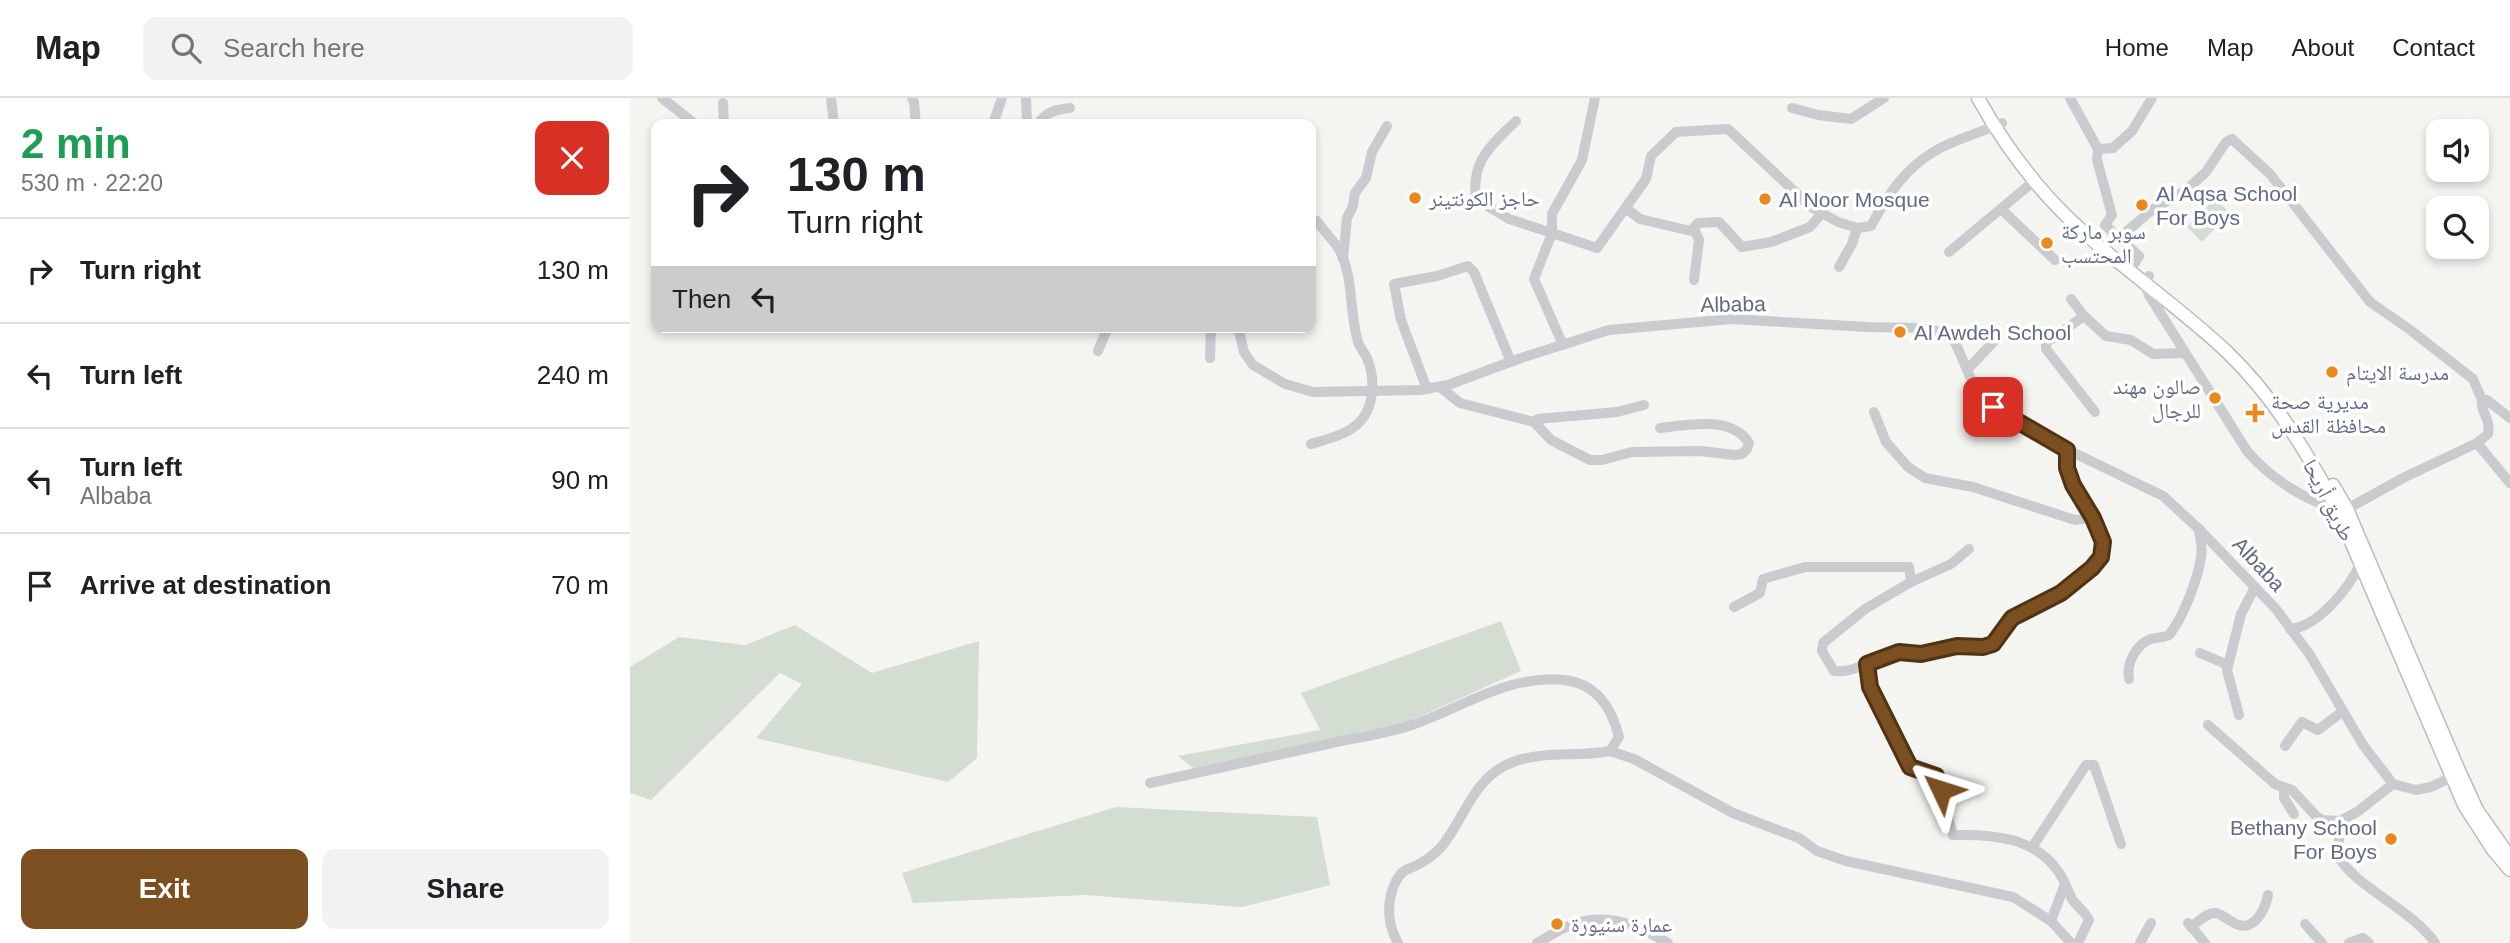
<!DOCTYPE html>
<html lang="en">
<head>
<meta charset="utf-8">
<style>
  :root { --surface:#fff; --page:#f2f2f2; --text:#202124; --muted:#757577; --line:#e0e0e0; --accent:#7b4f20 }
  body { margin:0; font-family:Helvetica,"Noto Naskh Arabic",sans-serif; background:var(--page); color:var(--text); height:100vh; display:flex; flex-direction:column; font-size:26px; white-space:nowrap }
  * { box-sizing:border-box; margin:0 }
  p { font-size:23px; color:var(--muted) }
  .icon { flex:none; width:38px; height:38px; fill:none; stroke:currentColor; stroke-width:2; stroke-linecap:round; stroke-linejoin:round }
  .map { position:relative; flex:1; overflow:hidden }
  .panel { display:flex; flex-direction:column; background:var(--surface); width:630px }
  .panel>* { flex:none }
  .hud { position:absolute; left:21px; top:21px; width:665px; height:214px; border-radius:14px; box-shadow:0 4px 10px #0003; background:#fff; color:var(--text); overflow:hidden }
  .controls { position:absolute; left:1796px; top:21px; display:grid; gap:14px }
  .controls a { display:grid; place-items:center; width:63px; height:63px; border-radius:14px; background:var(--surface); box-shadow:0 4px 10px #0003; font-size:35px }
  .pin { position:absolute; display:grid; place-items:center; width:60px; height:60px; color:#fff; margin:-30px; border-radius:14px; box-shadow:0 4px 10px #0006 }
  .me { position:absolute; width:77px; margin:-38px; rotate:311deg; stroke-linejoin:round; filter:drop-shadow(0 0 5px #0008) }
  .turn { display:flex; align-items:center; gap:24px; height:147px; padding:0 21px; font-size:32px }
  .turn .icon { width:91px; height:91px; stroke-width:2.5 }
  .turn b { display:block; font-size:49px; line-height:60px }
  .then { display:flex; align-items:center; height:66px; padding:0 21px; background:#0003; gap:14px; font-size:26px }
  .round { display:grid; place-items:center; flex:none; width:74px; height:74px; border-radius:14px; background:var(--page) }
  .head { display:flex; align-items:center; justify-content:space-between; height:119px; padding:0 21px }
  h1 { font-size:42px; font-weight:700; line-height:52px; color:#1e9e55 }
  .action { display:flex; gap:14px; margin-top:auto; padding:14px 21px }
  .action a { flex:1; height:80px; border-radius:14px; background:var(--accent); color:#fff; font-size:28px; font-weight:700; line-height:80px; text-align:center }
  .action a+a { background:var(--page); color:var(--text) }
  ul { padding:0; list-style:none }
  li { display:flex; align-items:center; gap:21px; height:105px; padding:0 21px; border-top:2px solid var(--line) }
  li div { flex:1 }
  li b { display:block; font-size:26px }
  li em { font-style:normal }
  header { display:flex; align-items:center; gap:42px; box-sizing:border-box; height:98px; padding:0 35px; background:var(--surface); border-bottom:2px solid var(--line) }
  header strong { font-size:33px }
  nav { display:flex; gap:38px; margin-inline-start:auto; font-size:24px }
  .search { width:490px; height:63px; background:var(--page); display:flex; align-items:center; gap:18px; box-sizing:border-box; padding:0 24px; border-radius:14px; color:var(--muted); font-size:26px }
  main { display:flex; flex:1; min-height:0 }
  .map>svg:first-child { display:block }
  .green { fill:#d3ddd2 }
  .lines { fill:none; stroke-linecap:round; stroke-linejoin:round }
  .major-casing { stroke:#b9bbc0; stroke-width:15 }
  .minor { stroke:#c9cbcf; stroke-width:10 }
  .major { stroke:#fff; stroke-width:12 }
  .route-casing { stroke:#503315; stroke-width:18 }
  .route { stroke:#7b4f20; stroke-width:12 }
  .poi-dot { fill:#eb881b; stroke:#fff; stroke-width:2.5 }
  .labels { text-anchor:middle; dominant-baseline:central; stroke-width:7; stroke-linejoin:round; paint-order:stroke }
  .poi-label { font-size:21px; fill:#626b84; stroke:#fff; text-anchor:start }
  .street-label { font-size:21px; fill:#626b84; stroke:#fff }
</style>
</head>
<body>
<header>
<strong>Map</strong>
<div class="search"><svg class="icon" aria-label="search" viewBox="0 0 24 24"><circle cx="10" cy="10" r="6"/><path d="M15 15l6 6"/></svg>Search here</div>
<nav><a>Home</a><a>Map</a><a>About</a><a>Contact</a></nav>
</header>
<main>
<section class="panel">
<div class="head"><div><h1>2 min</h1><p>530 m · 22:20</p></div><a class="round" style="background:#d93025;color:#fff"><svg class="icon" aria-label="close" viewBox="0 0 24 24"><path d="M6 6l12 12M18 6L6 18"/></svg></a></div>
<ul>
<li><svg class="icon" aria-label="right" viewBox="0 0 24 24"><path d="M7 20v-9h11M14 6l5 5-5 5"/></svg><div><b>Turn right</b></div><em>130 m</em></li>
<li><svg class="icon" aria-label="left" viewBox="0 0 24 24"><path d="M17 20v-9H6M10 6l-5 5 5 5"/></svg><div><b>Turn left</b></div><em>240 m</em></li>
<li><svg class="icon" aria-label="left" viewBox="0 0 24 24"><path d="M17 20v-9H6M10 6l-5 5 5 5"/></svg><div><b>Turn left</b><p>Albaba</p></div><em>90 m</em></li>
<li><svg class="icon" aria-label="arrive" viewBox="0 0 24 24"><path d="M6 21V4h12l-3 4 3 4H6"/></svg><div><b>Arrive at destination</b></div><em>70 m</em></li>
</ul>
<div class="action"><a>Exit</a><a>Share</a></div>
</section>
<div class="map">
<svg width="1880" height="845" viewBox="0 0 1880 845">
  <rect width="100%" height="100%" fill="#f4f5f1"/>
  <g class="green">
    <path d="M 1585,100 L 1600,115 L 1572,144 L 1557,129 Z"/>
    <path d="M 871,523 L 891,573 L 744,639 L 570,676 L 548,658 L 690,632 L 671,595 Z"/>
    <path d="M 165,527 L 242,575 L 349,543 L 347,660 L 318,684 L 126,640 L 172,586 L 150,575 L 21,702 L 0,695 L 0,569 L 49,539 L 115,547 Z"/>
    <path d="M 486,709 L 687,719 L 700,787 L 612,809 L 455,797 L 283,805 L 272,775 Z"/>
  </g>
  <g class="lines">
    <g class="major-casing">
      <g id="major">
        <path d="M 1348,0 C 1368,36 1391,69 1419,100 C 1472,158 1540,200 1597,254 C 1643,298 1677,354 1707,411 L 1834,707 L 1863,752 L 1880,772"/>
        <path d="M 1703,387 L 1717,411 L 1830,675 L 1847,712 L 1880,759"/>
      </g>
    </g>
    <g class="minor">
      <path d="M 32,0 L 65,26"/>
      <path d="M 201,0 L 204,26"/>
      <path d="M 282,0 L 284,4 L 286,26"/>
      <path d="M 396,0 L 397,26"/>
      <path d="M 1440,0 L 1468,51 L 1467,62 L 1482,117 L 1475,127 L 1509,158 L 1504,166"/>
      <path d="M 93,5 L 94,26"/>
      <path d="M 1162,10 L 1188,17 L 1221,21 L 1254,0"/>
      <path d="M 886,23 C 861,48 841,62 846,101 L 879,121 L 922,135 L 922,116 L 952,62 L 965,0"/>
      <path d="M 363,26 L 372,0"/>
      <path d="M 408,26 C 417,13 425,12 440,10"/>
      <path d="M 1468,51 L 1483,50 L 1502,33 L 1522,0"/>
      <path d="M 997,111 L 1010,121 L 1061,133 L 1068,125 L 1089,124 L 1112,149 L 1141,144 L 1180,129 L 1192,115"/>
      <path d="M 1372,112 L 1425,162"/>
      <path d="M 1489,140 L 1523,111 L 1554,94 L 1576,74 L 1596,44 L 1602,41 L 1640,76 L 1740,204 L 1779,231 L 1843,281 L 1852,302"/>
      <path d="M 1319,154 L 1404,83"/>
      <path d="M 713,161 L 717,120 L 723,108 L 725,95 L 736,80 L 742,54 L 757,28"/>
      <path d="M 1209,169 L 1222,146 L 1227,130"/>
      <path d="M 1519,178 L 1515,187 L 1519,197 L 1617,353 C 1639,379 1683,410 1717,411 L 1775,379 L 1847,345 L 1858,336 C 1861,319 1850,315 1852,302 L 1857,302 L 1880,320"/>
      <path d="M 1064,182 L 1069,142 L 1064,130"/>
      <path d="M 1441,201 L 1454,218"/>
      <path d="M 608,229 L 614,254 L 623,267 L 655,286 L 683,294 L 790,292 L 818,287 L 891,260 L 979,232 L 1102,221 L 1237,229 L 1290,230 L 1312,234 L 1325,244 L 1342,283 L 1363,308 L 1438,352 L 1533,398 L 1569,431 L 1646,511 L 1680,557 L 1733,647 L 1763,686 L 1786,692 L 1801,689 L 1826,677"/>
      <path d="M 933,247 L 904,181 L 922,135 L 967,150 L 1016,81 L 1021,58 L 1046,34 L 1098,31 L 1181,109 L 1208,124 L 1227,130 L 1241,128 C 1257,98 1275,70 1305,53 C 1325,41 1350,35 1372,25"/>
      <path d="M 468,253 L 478,229"/>
      <path d="M 580,260 L 581,229"/>
      <path d="M 1337,272 L 1367,240"/>
      <path d="M 810,289 L 830,305 L 904,324 L 921,342 L 960,362 L 972,362 L 1002,354 L 1071,353 L 1104,357 L 1112,356 L 1117,351 L 1119,345 C 1101,317 1057,327 1030,330"/>
      <path d="M 797,291 L 771,222 L 764,186 L 807,178 L 838,168 L 844,174 L 881,264"/>
      <path d="M 1244,314 L 1256,344 L 1278,369 L 1295,380 L 1343,389 L 1445,422 L 1463,420"/>
      <path d="M 1465,314 L 1416,251 L 1416,245 L 1454,218 L 1476,238 L 1501,242 L 1523,256 L 1554,255"/>
      <path d="M 904,324 L 908,321 L 987,314 L 1014,307"/>
      <path d="M 1847,345 L 1880,385"/>
      <path d="M 681,346 C 712,337 738,331 742,295 C 743,284 742,273 738,263 C 736,256 730,250 728,244 C 719,214 724,181 710,153 C 704,143 694,133 687,123"/>
      <path d="M 1281,484 L 1321,466 L 1339,451"/>
      <path d="M 1104,509 L 1130,495 L 1133,481 L 1175,469 L 1279,469 L 1281,484 L 1235,511 L 1193,545 L 1192,553 L 1204,573 C 1228,576 1247,556 1270,554 C 1276,553 1284,556 1291,556 C 1303,556 1315,549 1327,548 C 1338,547 1348,551 1359,547 C 1370,543 1374,527 1383,520 C 1405,500 1463,490 1471,455 C 1477,431 1454,408 1444,388 C 1438,376 1437,365 1438,352"/>
      <path d="M 1660,531 C 1688,529 1719,490 1730,466"/>
      <path d="M 1570,555 L 1598,567"/>
      <path d="M 1237,566 L 1240,588 L 1280,669 L 1306,678 L 1323,737 C 1364,736 1406,739 1430,776 C 1435,784 1438,793 1442,801 C 1447,809 1455,813 1459,822 L 1448,845"/>
      <path d="M 1499,581 C 1496,566 1506,546 1521,541 C 1528,539 1533,540 1539,537 C 1553,520 1568,481 1571,459 C 1573,450 1570,440 1569,431"/>
      <path d="M 1609,617 L 1597,572 L 1611,516 L 1625,489"/>
      <path d="M 1578,627 L 1645,686 L 1662,692 L 1687,719 L 1693,722 L 1710,723"/>
      <path d="M 1655,648 L 1672,624 L 1688,632 L 1713,613"/>
      <path d="M 980,653 L 1004,661 L 1103,715 L 1169,740 L 1187,753 L 1216,763 L 1383,799 L 1421,823 L 1441,845"/>
      <path d="M 520,685 C 579,672 639,659 698,646 C 725,640 755,636 782,627 C 831,610 879,576 934,582 C 966,585 982,610 989,639 L 980,653 C 946,660 906,651 874,668 C 843,684 833,722 812,748 C 807,754 798,761 791,765 C 779,772 774,769 766,783 C 756,803 757,826 768,845"/>
      <path d="M 1763,686 L 1727,714 L 1710,723 L 1708,758 C 1725,789 1783,812 1805,845"/>
      <path d="M 1654,691 L 1654,700 L 1664,716"/>
      <path d="M 1403,748 L 1456,667 L 1464,667 L 1491,746"/>
      <path d="M 1421,823 L 1435,786"/>
      <path d="M 1558,825 L 1575,845"/>
      <path d="M 1675,826 L 1692,845"/>
      <path d="M 1561,829 C 1568,824 1577,814 1586,815 C 1592,816 1599,823 1606,826 C 1624,834 1635,812 1638,797"/>
      <path d="M 907,845 C 917,840 926,833 936,829 C 973,812 1006,826 1038,845"/>
      <path d="M 1510,845 L 1521,825"/>
      <path d="M 1719,845 L 1733,840 L 1739,845"/>
    </g>
    <use href="#major" class="major"/>
  </g>
  <g class="lines">
    <g class="route-casing">
      <path id="route" d="M 1311,692 L 1306,678 L 1280,669 L 1240,589 L 1237,566 L 1269,554 L 1291,556 L 1327,548 L 1353,549 L 1363,546 L 1382,520 L 1431,495 L 1462,470 L 1471,459 L 1473,444 L 1463,420 L 1443,387 L 1437,370 L 1437,352 L 1363,309"/>
    </g>
    <use href="#route" class="route"/>
  </g>
  <g class="poi-dot">
    <circle cx="785" cy="100" r="7"/>
    <circle cx="1135" cy="101" r="7"/>
    <circle cx="1512" cy="107" r="7"/>
    <circle cx="1417" cy="145" r="7"/>
    <circle cx="1270" cy="234" r="7"/>
    <circle cx="1702" cy="274" r="7"/>
    <circle cx="1585" cy="300" r="7"/>
    <path d="M1621.5 304.5h7v7h7v7h-7v7h-7v-7h-7v-7h7z"/>
    <circle cx="1761" cy="741" r="7"/>
    <circle cx="927" cy="826" r="7"/>
  </g>
  <g class="labels">
    <g class="poi-label">
      <text x="1526" y="95">Al Aqsa School<tspan x="1526" dy="24">For Boys</tspan></text>
      <text x="799" y="100">حاجز الكونتينر</text>
      <text x="1149" y="101">Al Noor Mosque</text>
      <text x="1431" y="133">سوبر ماركة<tspan x="1431" dy="24">المحتسب</tspan></text>
      <text x="1284" y="234">Al Awdeh School</text>
      <text x="1716" y="274">مدرسة الايتام</text>
      <text x="1571" y="288" text-anchor="end">صالون مهند<tspan x="1571" dy="24">للرجال</tspan></text>
      <text x="1641" y="303">مديرية صحة<tspan x="1641" dy="24">محافظة القدس</tspan></text>
      <text x="1747" y="729" text-anchor="end">Bethany School<tspan x="1747" dy="24">For Boys</tspan></text>
      <text x="941" y="826">عمارة سنيورة</text>
    </g>
    <g class="street-label">
      <text transform="translate(1103 206) rotate(-1)">Albaba</text>
      <text transform="translate(1699 402) rotate(63)">طريق أريحا</text>
      <text transform="translate(1629 466) rotate(47)">Albaba</text>
    </g>
  </g>
</svg>
<div class="controls">
<a><svg class="icon" aria-label="sound" viewBox="0 0 24 24"><path d="M4 9h4l5-4v14l-5-4H4zM17 9q2 3 0 6"/></svg></a>
<a><svg class="icon" aria-label="search" viewBox="0 0 24 24"><circle cx="10" cy="10" r="6"/><path d="M15 15l6 6"/></svg></a>
</div>
<div class="pin" style="left:1363px;top:309px;background:#d93025"><svg class="icon" aria-label="arrive" viewBox="0 0 24 24"><path d="M6 21V4h12l-3 4 3 4H6"/></svg></div>
<svg class="me" style="left:1311px;top:692px" viewBox="-20 -20 40 40"><path d="M0-17L14 15 0 8-14 15z" fill="#7b4f20" stroke="#fff" stroke-width="4"/></svg>
<div class="hud">
<div class="turn"><svg class="icon" aria-label="right" viewBox="0 0 24 24"><path d="M7 20v-9h11M14 6l5 5-5 5"/></svg><div><b>130 m</b>Turn right</div></div>
<div class="then">Then<svg class="icon" aria-label="left" viewBox="0 0 24 24"><path d="M17 20v-9H6M10 6l-5 5 5 5"/></svg></div>
</div>
</div>
</main>
</body>
</html>
